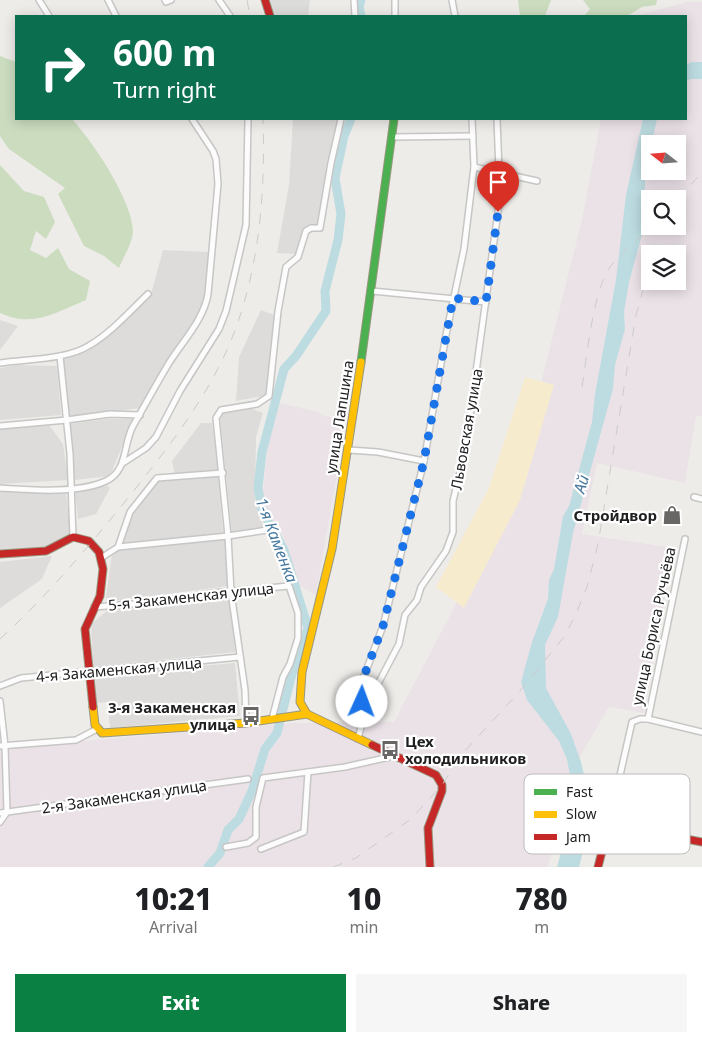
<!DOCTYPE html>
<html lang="en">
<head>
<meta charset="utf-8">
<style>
  :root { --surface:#fff; --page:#f6f6f6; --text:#202124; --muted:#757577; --accent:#0b8043 }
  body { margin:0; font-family:"Noto Sans",sans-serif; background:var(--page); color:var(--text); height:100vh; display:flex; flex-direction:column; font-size:19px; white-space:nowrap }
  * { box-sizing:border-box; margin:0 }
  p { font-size:16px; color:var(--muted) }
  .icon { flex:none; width:28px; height:28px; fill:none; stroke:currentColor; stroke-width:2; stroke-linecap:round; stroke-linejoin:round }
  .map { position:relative; height:867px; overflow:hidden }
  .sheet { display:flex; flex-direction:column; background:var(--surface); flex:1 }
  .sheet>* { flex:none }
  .banner { position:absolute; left:15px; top:15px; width:672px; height:105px; border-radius:0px; box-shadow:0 2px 12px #0003; background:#0b6e4f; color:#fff; overflow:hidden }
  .needle { width:32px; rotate:287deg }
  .fabs { position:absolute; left:641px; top:135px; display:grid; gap:10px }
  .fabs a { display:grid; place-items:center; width:45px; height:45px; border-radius:0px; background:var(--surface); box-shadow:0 2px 12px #0003; font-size:25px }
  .pin { position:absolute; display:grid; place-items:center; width:42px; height:42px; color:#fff; margin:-51px -21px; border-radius:50% 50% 50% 0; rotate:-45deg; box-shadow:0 0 5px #0007 }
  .pin .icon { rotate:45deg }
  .me { position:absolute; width:55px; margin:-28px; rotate:2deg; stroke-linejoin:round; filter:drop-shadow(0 0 4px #0008) }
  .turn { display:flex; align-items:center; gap:18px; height:105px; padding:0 15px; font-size:22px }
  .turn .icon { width:65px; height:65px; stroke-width:2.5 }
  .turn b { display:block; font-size:35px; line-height:42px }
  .eta { display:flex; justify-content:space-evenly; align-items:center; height:85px; text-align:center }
  .eta b { font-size:30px; font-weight:800; line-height:35px }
  .primary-button { display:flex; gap:10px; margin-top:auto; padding:10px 15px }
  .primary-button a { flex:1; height:58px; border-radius:0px; background:var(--accent); color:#fff; font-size:20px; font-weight:800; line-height:58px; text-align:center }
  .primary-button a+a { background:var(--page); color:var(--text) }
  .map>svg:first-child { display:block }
  .residential { fill:#dddcda }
  .industrial { fill:#ebe2e8; fill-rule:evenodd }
  .religious { fill:#dcdcda }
  .forest { fill:#cbdcbf }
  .sand { fill:#f7ebce }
  .water { fill:#bddce1 }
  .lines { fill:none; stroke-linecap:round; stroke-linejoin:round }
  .river { stroke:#bddce1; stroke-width:9 }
  .street-casing { stroke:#c7c6c5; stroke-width:8 }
  .fast-casing { stroke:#989880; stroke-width:9 }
  .slow-casing { stroke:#989880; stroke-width:9 }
  .jam-casing { stroke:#989880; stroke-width:9 }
  .street { stroke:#fcfcfc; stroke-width:5 }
  .fast { stroke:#4caf50; stroke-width:7 }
  .slow { stroke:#ffc107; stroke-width:7 }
  .jam { stroke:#c62828; stroke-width:7 }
  .rail { stroke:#cbcbca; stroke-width:1; stroke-dasharray:10 10; stroke-linecap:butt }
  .route { stroke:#1a73e8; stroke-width:9; stroke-dasharray:0 16.2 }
  .labels { text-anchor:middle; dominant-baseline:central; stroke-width:4.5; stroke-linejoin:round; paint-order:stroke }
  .street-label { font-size:15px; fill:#202020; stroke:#fff }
  .poi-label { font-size:15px; font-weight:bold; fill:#202020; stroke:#fff; text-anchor:end }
  .water-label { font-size:16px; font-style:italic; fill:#47799f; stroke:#fff }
  .key { fill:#fff; stroke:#bcbcbc; stroke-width:1 }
  .key-label { font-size:14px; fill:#202020 }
</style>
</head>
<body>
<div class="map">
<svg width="702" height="867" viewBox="0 0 702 867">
  <rect width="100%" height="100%" fill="#eeece9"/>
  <g class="residential">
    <path d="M 293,119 L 339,119 L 319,227 L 307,226 L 298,254 L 277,253 L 289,185 Z"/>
    <path d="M 163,250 L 209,252 L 203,310 L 140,408 L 69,417 L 62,360 L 88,351 L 150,298 Z"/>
    <path d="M 261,310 L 274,315 L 268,395 L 236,401 L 239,357 Z"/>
    <path d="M 0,320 L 18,326 L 0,350 Z"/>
    <path d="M 18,365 L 57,366 L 61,415 L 0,420 L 0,368 Z"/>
    <path d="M 250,408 L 263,413 L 256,437 L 255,502 L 264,528 L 232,533 L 220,417 L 222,411 Z"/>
    <path d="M 107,419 L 133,419 L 110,476 L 74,480 L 70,424 Z"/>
    <path d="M 201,423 L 212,423 L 218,471 L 175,475 L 172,461 Z"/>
    <path d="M 49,425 L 63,444 L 68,480 L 0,484 L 0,429 Z"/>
    <path d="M 218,476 L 223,533 L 122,544 L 129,520 L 157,481 Z"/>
    <path d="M 106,485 L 110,488 L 96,514 L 78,519 L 75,491 Z"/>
    <path d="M 46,491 L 66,494 L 71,532 L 51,547 L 0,549 L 0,492 Z"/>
    <path d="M 225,537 L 228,586 L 107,602 L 106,596 L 112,554 L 119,550 Z"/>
    <path d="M 52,556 L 42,579 L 0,608 L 0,562 Z"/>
    <path d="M 230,597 L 235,652 L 93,667 L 91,624 L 108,610 Z"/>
    <path d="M 235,663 L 240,716 L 110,728 L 108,702 L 97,703 L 94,675 Z"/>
  </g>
  <g class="industrial">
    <path d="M 687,2 L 702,2 L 702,416 L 696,416 L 685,483 L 597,463 L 582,534 L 674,548 L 644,713 L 609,707 L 568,777 L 548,867 L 0,867 L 0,748 L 294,723 L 394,722 L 513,495 L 582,220 L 601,119 L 686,119 L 686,16 L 635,16 ZM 650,144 L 678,144 L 678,171 L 650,171 ZM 650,199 L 678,199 L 678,226 L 650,226 ZM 650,254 L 678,254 L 678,281 L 650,281 Z"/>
    <path d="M 280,403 L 319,412 L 321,415 L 343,420 L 344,435 L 316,595 L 296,584 L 282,534 L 262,502 L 267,450 Z"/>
  </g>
  <path class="religious" d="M 268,0 L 310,0 L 308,16 L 274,16 Z"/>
  <g class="forest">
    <path d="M 518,0 L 551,0 L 545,16 L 520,16 Z"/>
    <path d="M 583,0 L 657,0 L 656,5 L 642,7 L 627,16 L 584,16 L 590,9 Z"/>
    <path d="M 0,56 L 16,62 L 16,119 L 72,119 C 93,142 132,200 133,231 C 133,242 123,258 119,268 L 104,256 L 84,246 L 58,194 L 65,188 L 9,149 L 0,136 Z"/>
    <path d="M 0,165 L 24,191 L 44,197 L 55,222 L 46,239 L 36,231 L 30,250 L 46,258 L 58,248 L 69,269 L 90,281 L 86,300 C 55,313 33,328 0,313 Z"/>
  </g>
  <path class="sand" d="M 525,377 L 554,385 L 520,500 L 464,608 L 436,587 L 489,488 Z"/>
  <g class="water">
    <path d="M 692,62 L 702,62 L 702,79 L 691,79 L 686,81 L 686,65 Z"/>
    <path d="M 643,119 L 657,119 L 645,173 L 645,214 L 643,231 L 629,282 L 624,312 L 625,329 L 615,365 L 613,389 L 573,533 L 558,617 L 545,645 L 546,688 L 571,734 L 581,762 L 586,784 L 586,840 L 579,867 L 557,867 L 562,849 L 572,787 L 567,759 L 559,741 L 527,700 L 521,682 L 532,642 L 548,599 L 549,580 L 554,569 L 563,516 L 569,506 L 592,422 L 595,394 L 616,280 L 626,195 Z"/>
  </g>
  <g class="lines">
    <g class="river">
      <path d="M 361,16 L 359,7 L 361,0"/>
      <path d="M 208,867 L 220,853 L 228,830 L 239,819 L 252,791 L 265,749 L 277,733 L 294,666 L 308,628 L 284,550 L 262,510 L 258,488 L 262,452 L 284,369 L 296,356 L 326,311 L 325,291 L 338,240 L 341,214 L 335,178 L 344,136 L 351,119"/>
    </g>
    <g class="street-casing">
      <g id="street">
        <path d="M 39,0 L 49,16"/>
        <path d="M 108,0 L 116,16"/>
        <path d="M 165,0 L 166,2 L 171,0"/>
        <path d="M 219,0 L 230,16"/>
        <path d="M 354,0 L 355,16"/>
        <path d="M 452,0 L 455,16"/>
        <path d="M 395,16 L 395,0"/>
        <path d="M 393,137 L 473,136"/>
        <path d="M 474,167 L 537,181"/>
        <path d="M 372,291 L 486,302"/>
        <path d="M 60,356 L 70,454 L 73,537"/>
        <path d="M 0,363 C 27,359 67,360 90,345 C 112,332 130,311 148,294"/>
        <path d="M 0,426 L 67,420 L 110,414 L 140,415"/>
        <path d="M 349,450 L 378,452 L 424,461"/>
        <path d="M 123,463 L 146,448 L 156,437 L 180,391 L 219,329 L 226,311 L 246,225 L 248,119"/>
        <path d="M 0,488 C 31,490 77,494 106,481 C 128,471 123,444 133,426 C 145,405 157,383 169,363 C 183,341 204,319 208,294 L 218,184 L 216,159 L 213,151 L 192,119"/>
        <path d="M 694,497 L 702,499"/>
        <path d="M 118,547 L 130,512 L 157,478 L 223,473"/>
        <path d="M 101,558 L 118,547 L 228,536 L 267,530"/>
        <path d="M 94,607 L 159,602 L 212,593 L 289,586 L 298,613 L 298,638 L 290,664 L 283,677 L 272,719"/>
        <path d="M 0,686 L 21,678 L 240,657"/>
        <path d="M 0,701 L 5,746 L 7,812 L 0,822"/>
        <path d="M 364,716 L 371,697 L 399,644 L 405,615 L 417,600 L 421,587 L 446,551 L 453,532 L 453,501 L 465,452 L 500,197 L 497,119"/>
        <path d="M 648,719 L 685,539"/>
        <path d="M 246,723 L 245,690 L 231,592 L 228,536 L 216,418 L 221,410 L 257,404 L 269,396 L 278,311 L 286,267 L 298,257 L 306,231 L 311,228 L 320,228 L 331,163 L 341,119"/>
        <path d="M 358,739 L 363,719 L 361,684 L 383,626 L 424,461 L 446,335 L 464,249 L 474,167 L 472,119"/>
        <path d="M 0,746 L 76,740 L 97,729"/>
        <path d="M 0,813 L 248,779"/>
        <path d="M 609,824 L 632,722 L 640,719 L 648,719 L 702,732"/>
        <path d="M 226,847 L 248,843 L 256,837 L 256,807 L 263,778 L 345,767 L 394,756"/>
        <path d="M 261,849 L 304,832 L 308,772"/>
      </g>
    </g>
    <g class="fast-casing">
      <path id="fast" d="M 361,362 L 394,119"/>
    </g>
    <g class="slow-casing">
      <g id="slow">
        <path d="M 93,707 L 95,725 L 102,733 L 246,723 L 307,714 L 372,745"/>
        <path d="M 307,714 L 300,702 L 302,672 L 332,549 L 361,362"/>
      </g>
    </g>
    <g class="jam-casing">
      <g id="jam">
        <path d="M 265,0 L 270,16"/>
        <path d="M 0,554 L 46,551 L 73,537 L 89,541 L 99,552 L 103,569 L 100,596 L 85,629 L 93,707"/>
        <path d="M 372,745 L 436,775 L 442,785 L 442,791 L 428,828 L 430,867"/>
        <path d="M 598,867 L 609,824 L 702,842"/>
      </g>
    </g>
    <use href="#street" class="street"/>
    <use href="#fast" class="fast"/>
    <use href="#slow" class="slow"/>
    <use href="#jam" class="jam"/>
    <g class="rail">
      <path d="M 247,0 L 250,16"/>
      <path d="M 677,199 L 702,173"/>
      <path d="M 653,254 L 662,226"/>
      <path d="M 582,387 C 587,356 593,291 610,267 C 621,252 639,240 651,226"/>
      <path d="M 0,639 C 44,599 82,554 120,508 C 154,465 188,424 214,376 C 257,299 266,205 263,119"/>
      <path d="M 333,867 L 356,858 L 411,819 L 442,785 L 463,753 L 519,692 L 564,637 L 575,616 L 587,587 L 598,544 L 636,315 L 650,266"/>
    </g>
  </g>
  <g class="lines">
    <path class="route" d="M 362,702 L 361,684 L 383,626 L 424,461 L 453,298 L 486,302 L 498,212"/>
  </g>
  <defs>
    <g id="shop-bare" transform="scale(1.5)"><path d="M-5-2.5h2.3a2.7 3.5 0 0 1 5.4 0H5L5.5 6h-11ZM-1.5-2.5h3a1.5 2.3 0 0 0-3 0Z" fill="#686766" stroke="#fff" stroke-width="2.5" paint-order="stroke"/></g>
    <g id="bus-bare" transform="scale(1.5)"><path d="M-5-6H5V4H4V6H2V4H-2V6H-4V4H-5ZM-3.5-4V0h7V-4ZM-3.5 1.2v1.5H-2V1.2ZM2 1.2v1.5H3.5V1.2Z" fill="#686766" stroke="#fff" stroke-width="2.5" paint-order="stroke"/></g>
  </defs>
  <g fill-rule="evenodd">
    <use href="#shop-bare" x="672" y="515"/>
    <use href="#bus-bare" x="251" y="716"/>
    <use href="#bus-bare" x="390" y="750"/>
  </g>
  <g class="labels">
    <g class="street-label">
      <text transform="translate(339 417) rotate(-81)">улица Лапшина</text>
      <text transform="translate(466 429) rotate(-80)">Львовская улица</text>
      <text transform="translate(191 596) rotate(-6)">5-я Закаменская улица</text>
      <text transform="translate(653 626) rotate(-78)">улица Бориса Ручьёва</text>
      <text transform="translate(119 669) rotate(-5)">4-я Закаменская улица</text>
      <text transform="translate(124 796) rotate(-8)">2-я Закаменская улица</text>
    </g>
    <g class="poi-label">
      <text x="657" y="515">Стройдвор</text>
      <text x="236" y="707">3-я Закаменская<tspan x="236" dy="17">улица</tspan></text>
      <text x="405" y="741" text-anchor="start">Цех<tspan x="405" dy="17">холодильников</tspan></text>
    </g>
    <g class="water-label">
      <text transform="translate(581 484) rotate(-74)">Ай</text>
      <text transform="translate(277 540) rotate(69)">1-я Каменка</text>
    </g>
  </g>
  <rect x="524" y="774" width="166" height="80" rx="8" class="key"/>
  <rect x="534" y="789" width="23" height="6" fill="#4caf50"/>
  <rect x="534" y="811" width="23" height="7" fill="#ffc107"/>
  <rect x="534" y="834" width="23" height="6" fill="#c62828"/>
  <g class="key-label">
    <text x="566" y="797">Fast</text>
    <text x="566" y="819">Slow</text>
    <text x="566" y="842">Jam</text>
  </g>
</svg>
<div class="fabs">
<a><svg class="needle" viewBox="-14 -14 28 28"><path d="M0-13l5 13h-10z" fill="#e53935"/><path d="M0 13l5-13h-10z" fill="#757577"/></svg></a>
<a><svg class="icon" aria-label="search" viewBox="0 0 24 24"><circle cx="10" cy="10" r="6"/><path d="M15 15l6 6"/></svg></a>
<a><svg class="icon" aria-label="layers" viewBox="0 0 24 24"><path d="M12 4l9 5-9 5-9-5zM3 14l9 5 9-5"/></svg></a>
</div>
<div class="pin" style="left:498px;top:212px;background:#d93025"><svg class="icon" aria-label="arrive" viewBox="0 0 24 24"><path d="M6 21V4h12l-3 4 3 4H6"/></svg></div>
<svg class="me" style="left:362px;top:702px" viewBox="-20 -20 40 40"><circle r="19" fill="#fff"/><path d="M0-13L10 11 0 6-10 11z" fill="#1a73e8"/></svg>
<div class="banner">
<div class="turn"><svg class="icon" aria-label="right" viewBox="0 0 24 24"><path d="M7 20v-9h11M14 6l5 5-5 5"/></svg><div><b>600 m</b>Turn right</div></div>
</div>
</div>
<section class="sheet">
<div class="eta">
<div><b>10:21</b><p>Arrival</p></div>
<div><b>10</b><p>min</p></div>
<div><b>780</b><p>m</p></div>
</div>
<div class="primary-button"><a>Exit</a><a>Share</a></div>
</section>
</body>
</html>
